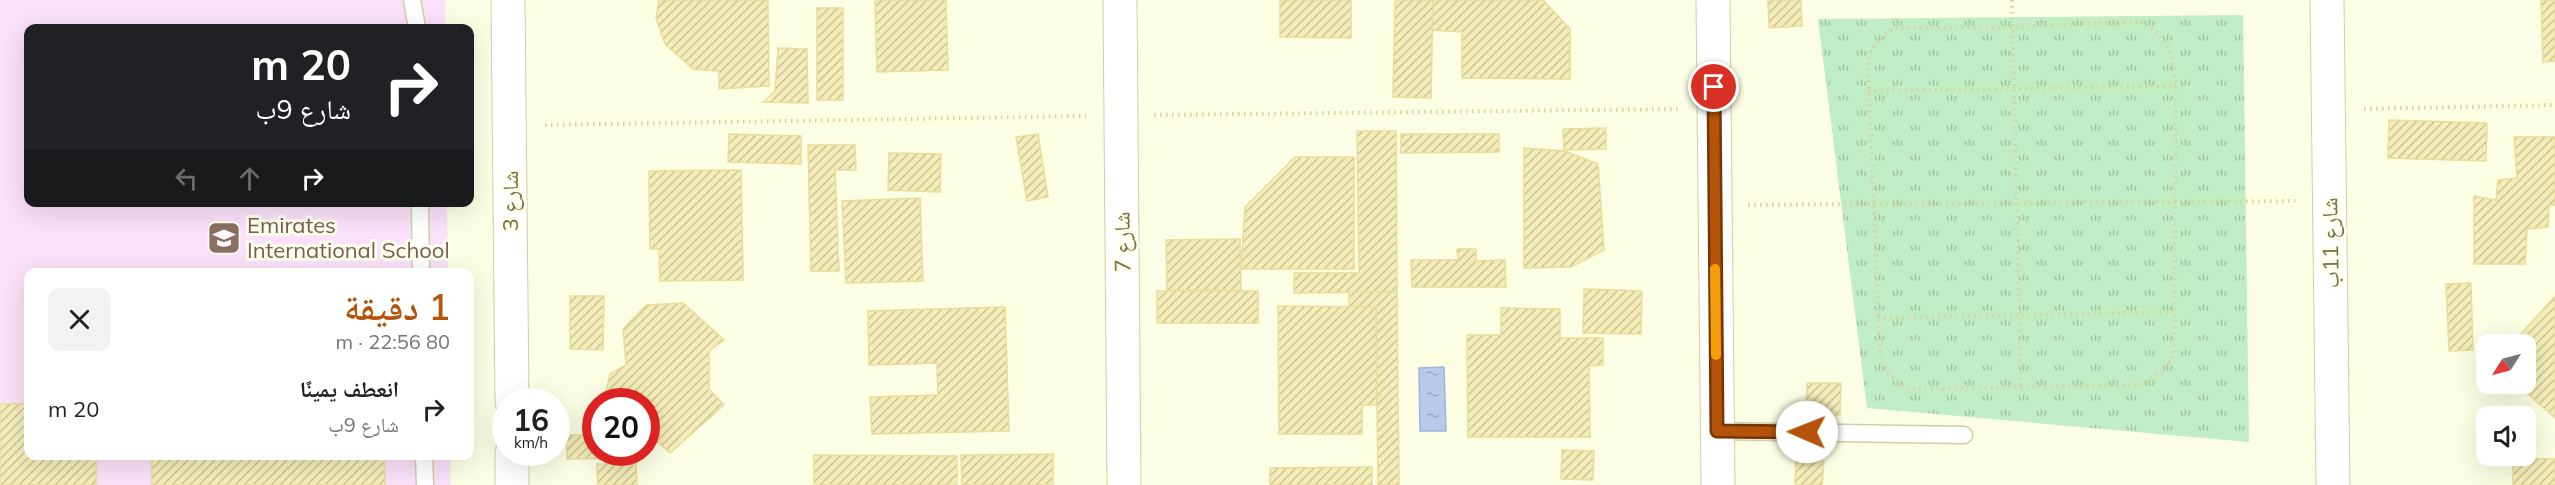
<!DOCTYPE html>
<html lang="ar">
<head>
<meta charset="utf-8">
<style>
  :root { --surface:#fff; --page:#f2f2f2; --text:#202124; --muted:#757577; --accent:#b45309 }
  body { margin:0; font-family:Mulish,"Noto Naskh Arabic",sans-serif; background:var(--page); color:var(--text); direction:rtl; height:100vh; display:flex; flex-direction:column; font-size:22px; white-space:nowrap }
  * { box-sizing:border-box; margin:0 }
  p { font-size:20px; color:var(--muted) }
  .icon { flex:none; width:33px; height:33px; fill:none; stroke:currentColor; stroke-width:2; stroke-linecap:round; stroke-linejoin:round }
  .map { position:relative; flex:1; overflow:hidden; direction:ltr }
  .details { position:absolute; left:24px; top:268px; width:450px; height:192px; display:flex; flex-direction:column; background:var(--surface); border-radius:12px; box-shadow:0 6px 24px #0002; direction:rtl }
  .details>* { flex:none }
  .hud { position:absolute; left:24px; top:24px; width:450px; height:183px; border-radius:12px; box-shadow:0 6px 24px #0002; direction:rtl; background:#202124; color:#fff; overflow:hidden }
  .needle { width:39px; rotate:234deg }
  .fabs { position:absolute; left:2476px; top:334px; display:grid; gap:12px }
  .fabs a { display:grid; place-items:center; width:60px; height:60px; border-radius:12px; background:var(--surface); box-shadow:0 6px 24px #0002; font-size:30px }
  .speed { position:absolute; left:492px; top:388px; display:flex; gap:12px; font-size:30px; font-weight:700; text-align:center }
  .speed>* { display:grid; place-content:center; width:78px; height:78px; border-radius:50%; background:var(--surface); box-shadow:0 6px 24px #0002; line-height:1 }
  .speed small { font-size:15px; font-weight:400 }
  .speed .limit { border:9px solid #d22; background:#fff; color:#111 }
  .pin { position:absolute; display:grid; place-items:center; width:51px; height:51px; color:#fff; margin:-26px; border:3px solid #fff; border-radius:50%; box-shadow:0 2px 6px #0007 }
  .me { position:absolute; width:66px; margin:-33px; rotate:271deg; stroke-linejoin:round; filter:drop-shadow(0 0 4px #0008) }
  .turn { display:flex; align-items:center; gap:21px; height:126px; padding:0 24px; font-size:27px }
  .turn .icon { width:78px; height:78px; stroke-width:2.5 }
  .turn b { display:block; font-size:42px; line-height:51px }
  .lanes { display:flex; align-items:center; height:57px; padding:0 24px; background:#0003; justify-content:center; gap:30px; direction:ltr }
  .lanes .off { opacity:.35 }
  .round { display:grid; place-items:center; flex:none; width:63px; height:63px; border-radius:12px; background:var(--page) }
  .head { display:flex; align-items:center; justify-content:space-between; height:102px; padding:0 24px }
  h1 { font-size:36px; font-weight:600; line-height:45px; color:var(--accent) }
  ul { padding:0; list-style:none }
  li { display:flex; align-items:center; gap:18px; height:78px; padding:0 24px }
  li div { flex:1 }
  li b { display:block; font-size:22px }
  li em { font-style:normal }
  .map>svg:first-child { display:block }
  .education { fill:#fae0f8 }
  .park { fill:url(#park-tufts) }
  .water { fill:url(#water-ripples); stroke:#9cb4dc; stroke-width:1.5 }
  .building { fill:url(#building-hatch); stroke:#e9dd99; stroke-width:1.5 }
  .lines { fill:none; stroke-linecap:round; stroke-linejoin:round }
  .lane-casing { stroke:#d0cda9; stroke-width:19 }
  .street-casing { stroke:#d0cda9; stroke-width:35 }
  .path { stroke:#dad29c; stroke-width:4; stroke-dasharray:1.5 4.5; stroke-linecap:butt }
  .lane { stroke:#fff; stroke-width:16 }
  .street { stroke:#fff; stroke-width:33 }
  .route-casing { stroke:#753606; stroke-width:15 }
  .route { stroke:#b45309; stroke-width:10 }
  .slow { stroke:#f59e0b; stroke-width:10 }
  .labels { text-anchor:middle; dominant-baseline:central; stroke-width:6; stroke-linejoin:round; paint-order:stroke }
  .street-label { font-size:22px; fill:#787047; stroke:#feffec }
  .education-label { font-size:22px; fill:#785e54; stroke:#feffec; text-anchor:start }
</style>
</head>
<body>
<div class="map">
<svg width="2555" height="485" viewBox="0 0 2555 485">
  <defs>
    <pattern id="park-tufts" width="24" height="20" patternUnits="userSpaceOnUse" patternTransform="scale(1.5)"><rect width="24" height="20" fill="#c1edc4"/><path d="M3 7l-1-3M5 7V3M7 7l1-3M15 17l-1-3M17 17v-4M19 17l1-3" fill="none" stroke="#a2c4a1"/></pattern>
    <pattern id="water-ripples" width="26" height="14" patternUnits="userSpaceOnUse" patternTransform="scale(1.5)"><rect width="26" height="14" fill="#b7cae9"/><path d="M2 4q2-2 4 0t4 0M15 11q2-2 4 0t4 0" fill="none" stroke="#9aa8bf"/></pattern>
    <pattern id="building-hatch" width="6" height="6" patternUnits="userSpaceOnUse" patternTransform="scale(1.5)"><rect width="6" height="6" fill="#f5edb9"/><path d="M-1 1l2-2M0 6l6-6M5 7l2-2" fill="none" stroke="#cbc498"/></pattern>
  </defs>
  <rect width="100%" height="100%" fill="#fcfee4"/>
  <path class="education" d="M 0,0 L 445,0 L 445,28 L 28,28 L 28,202 L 447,203 L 448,273 L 28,273 L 28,456 L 450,456 L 451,485 L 0,485 Z"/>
  <path class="park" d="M 2243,15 L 2249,442 L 1867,408 L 1818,19 Z"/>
  <path class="water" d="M 1444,367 L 1446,431 L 1420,431 L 1419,368 Z"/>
  <g class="building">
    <path d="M 659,0 L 768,0 L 769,86 L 719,89 L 719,71 L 693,69 L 665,44 L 656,18 Z"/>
    <path d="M 875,0 L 946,0 L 948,70 L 877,72 Z"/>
    <path d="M 1280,0 L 1351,0 L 1351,38 L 1280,37 Z"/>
    <path d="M 1395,0 L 1433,0 L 1431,98 L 1393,97 Z"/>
    <path d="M 1433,0 L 1543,0 L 1570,29 L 1570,79 L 1462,78 L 1462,32 L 1432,30 Z"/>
    <path d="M 1768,0 L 1801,0 L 1802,26 L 1769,28 Z"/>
    <path d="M 2541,0 L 2555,0 L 2555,61 L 2543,62 Z"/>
    <rect x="817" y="8" width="26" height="92"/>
    <path d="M 778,48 L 807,49 L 808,103 L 763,102 L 775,91 Z"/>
    <path d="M 2389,120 L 2487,123 L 2486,161 L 2388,158 Z"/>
    <path d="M 1606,128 L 1606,149 L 1564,150 L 1563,129 Z"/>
    <path d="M 1357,131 L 1396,131 L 1397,292 L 1294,293 L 1294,273 L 1359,273 Z"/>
    <path d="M 729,134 L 801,136 L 801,164 L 728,162 Z"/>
    <path d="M 1038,134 L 1048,197 L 1027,201 L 1016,137 Z"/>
    <path d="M 1401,134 L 1499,134 L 1499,152 L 1401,153 Z"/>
    <path d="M 2514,137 L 2555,137 L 2555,205 L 2549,205 L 2548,227 L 2527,229 L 2525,264 L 2474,264 L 2474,196 L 2496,200 L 2498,180 L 2517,178 Z"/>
    <path d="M 808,145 L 855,145 L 856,170 L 835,170 L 839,271 L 811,271 Z"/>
    <path d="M 1524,148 L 1565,151 L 1598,164 L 1604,250 L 1571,267 L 1524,268 Z"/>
    <path d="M 889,153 L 941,154 L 940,192 L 888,190 Z"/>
    <path d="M 1295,157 L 1354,157 L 1354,269 L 1241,269 L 1245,207 Z"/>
    <path d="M 741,170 L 743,280 L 660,281 L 659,249 L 650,249 L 649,171 Z"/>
    <path d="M 920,198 L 923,281 L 846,283 L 842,201 Z"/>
    <path d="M 1240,239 L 1241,290 L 1167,290 L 1166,240 Z"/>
    <path d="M 1457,249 L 1476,249 L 1476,261 L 1505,260 L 1506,287 L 1412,287 L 1411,260 L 1458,260 Z"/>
    <path d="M 2471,283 L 2473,350 L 2449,351 L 2446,284 Z"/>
    <path d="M 1584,289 L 1642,291 L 1641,334 L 1583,333 Z"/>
    <rect x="1157" y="291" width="101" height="32"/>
    <path d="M 1349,292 L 1397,292 L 1399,485 L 1378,485 L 1376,307 L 1349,306 Z"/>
    <path d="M 570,296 L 604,296 L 603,350 L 570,349 Z"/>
    <path d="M 2555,296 L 2555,418 L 2520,387 L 2526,384 L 2526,380 L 2535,370 L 2536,352 L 2521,334 Z"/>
    <path d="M 683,303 L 724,340 L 709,351 L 709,389 L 724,405 L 670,453 L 646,432 L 646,402 L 612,402 L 605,396 L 610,374 L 626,365 L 623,329 L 646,305 Z"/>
    <path d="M 1278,306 L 1376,307 L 1377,405 L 1362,405 L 1362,434 L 1279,434 Z"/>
    <path d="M 1005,307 L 1009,431 L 872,434 L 870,397 L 938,395 L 937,363 L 869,365 L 868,311 Z"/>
    <path d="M 1501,308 L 1560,309 L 1560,338 L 1603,338 L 1603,365 L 1589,366 L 1590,437 L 1468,437 L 1467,335 L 1501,335 Z"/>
    <path d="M 1807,383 L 1841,383 L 1840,415 L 1806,415 Z"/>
    <path d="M 0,404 L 28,404 L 28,456 L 96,456 L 96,485 L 0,485 Z"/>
    <path d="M 566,435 L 596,435 L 596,453 L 633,453 L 634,458 L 567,459 Z"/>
    <path d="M 1562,450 L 1594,451 L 1593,480 L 1561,479 Z"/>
    <path d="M 1053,454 L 1053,485 L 962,485 L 961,455 Z"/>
    <path d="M 814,455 L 957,456 L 957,485 L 814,485 Z"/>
    <path d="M 152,456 L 384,456 L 385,485 L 152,485 Z"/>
    <path d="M 2513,458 L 2555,459 L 2555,485 L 2513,485 Z"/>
    <path d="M 1796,460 L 1824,461 L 1822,485 L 1795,485 Z"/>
    <path d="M 597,464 L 636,464 L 637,485 L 598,485 Z"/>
    <path d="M 1372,467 L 1372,485 L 1270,485 L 1270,468 Z"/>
  </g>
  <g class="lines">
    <g class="lane-casing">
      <g id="lane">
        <path d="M 412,0 L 417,28"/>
        <path d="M 420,202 L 421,273"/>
        <path d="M 1717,431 L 1964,435"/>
        <path d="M 424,456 L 425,485"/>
      </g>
    </g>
    <g class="street-casing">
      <g id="street">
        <path d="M 508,0 L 512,402"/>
        <path d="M 1120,0 L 1124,485"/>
        <path d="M 1713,0 L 1718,485"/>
        <path d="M 2327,0 L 2333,485"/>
        <path d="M 512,453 L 512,485"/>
      </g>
    </g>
    <g class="path">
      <path d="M 2012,0 L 2021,387"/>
      <path d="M 2141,22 C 2171,40 2173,53 2176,86 L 2174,355 C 2165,370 2156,378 2139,385 L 1912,389 C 1894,382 1886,374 1880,355 L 1869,91 C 1869,60 1864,45 1895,28 L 2013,27 Z"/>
      <path d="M 1869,91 L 2176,86"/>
      <path d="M 2364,109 L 2555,105"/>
      <path d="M 1154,115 L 1680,109"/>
      <path d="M 545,125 L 1086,116"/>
      <path d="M 1748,205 L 2295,201"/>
      <path d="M 1878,318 L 2173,312"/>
    </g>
    <use href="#lane" class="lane"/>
    <use href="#street" class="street"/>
  </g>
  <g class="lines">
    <g class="route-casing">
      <path id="route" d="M 1714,87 L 1717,431 L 1807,432"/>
    </g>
    <use href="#route" class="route"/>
    <path class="slow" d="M 1715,269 L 1716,355"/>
  </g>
  <defs>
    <g id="school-square" transform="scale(1.725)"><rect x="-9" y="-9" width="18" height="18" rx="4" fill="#8d6e63" stroke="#feffec"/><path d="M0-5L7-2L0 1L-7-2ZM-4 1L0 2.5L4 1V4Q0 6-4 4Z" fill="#fff"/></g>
  </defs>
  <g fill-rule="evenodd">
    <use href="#school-square" x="224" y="238"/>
  </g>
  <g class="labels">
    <g class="street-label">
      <text transform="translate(510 201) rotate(-90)">شارع 3</text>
      <text transform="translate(1122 242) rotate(-91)">شارع 7</text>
      <text transform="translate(2330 243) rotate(-91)">شارع 11ب</text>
    </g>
    <g class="education-label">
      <text x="247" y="225">Emirates<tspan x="247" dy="25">International School</tspan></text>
    </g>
  </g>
</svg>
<div class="fabs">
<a><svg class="needle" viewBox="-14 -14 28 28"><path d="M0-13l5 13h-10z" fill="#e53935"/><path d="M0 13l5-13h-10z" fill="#757577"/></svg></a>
<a><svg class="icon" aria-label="sound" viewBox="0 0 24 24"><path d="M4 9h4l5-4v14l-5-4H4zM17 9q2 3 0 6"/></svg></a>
</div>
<div class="speed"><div>16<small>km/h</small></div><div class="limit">20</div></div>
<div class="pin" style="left:1714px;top:87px;background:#d93025"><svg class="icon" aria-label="arrive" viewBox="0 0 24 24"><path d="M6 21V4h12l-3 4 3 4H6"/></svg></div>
<svg class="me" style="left:1807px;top:432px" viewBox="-20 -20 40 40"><circle r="19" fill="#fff"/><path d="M0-13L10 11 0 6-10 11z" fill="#b45309"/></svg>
<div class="hud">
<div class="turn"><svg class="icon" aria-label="right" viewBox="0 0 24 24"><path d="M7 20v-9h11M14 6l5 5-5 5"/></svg><div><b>20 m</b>شارع 9ب</div></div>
<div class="lanes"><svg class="icon off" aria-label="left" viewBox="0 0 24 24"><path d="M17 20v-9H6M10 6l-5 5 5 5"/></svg><svg class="icon off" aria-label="ahead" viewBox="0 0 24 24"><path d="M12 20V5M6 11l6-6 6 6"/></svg><svg class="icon" aria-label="right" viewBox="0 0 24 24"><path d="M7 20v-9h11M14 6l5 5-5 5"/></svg></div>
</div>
<section class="details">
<div class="head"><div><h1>1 دقيقة</h1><p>80 m · 22:56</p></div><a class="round"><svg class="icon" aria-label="close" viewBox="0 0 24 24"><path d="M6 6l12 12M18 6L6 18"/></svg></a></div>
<ul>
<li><svg class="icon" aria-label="right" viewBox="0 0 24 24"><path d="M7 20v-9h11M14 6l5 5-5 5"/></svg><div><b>انعطف يمينًا</b><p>شارع 9ب</p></div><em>20 m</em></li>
</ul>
</section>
</div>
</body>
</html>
